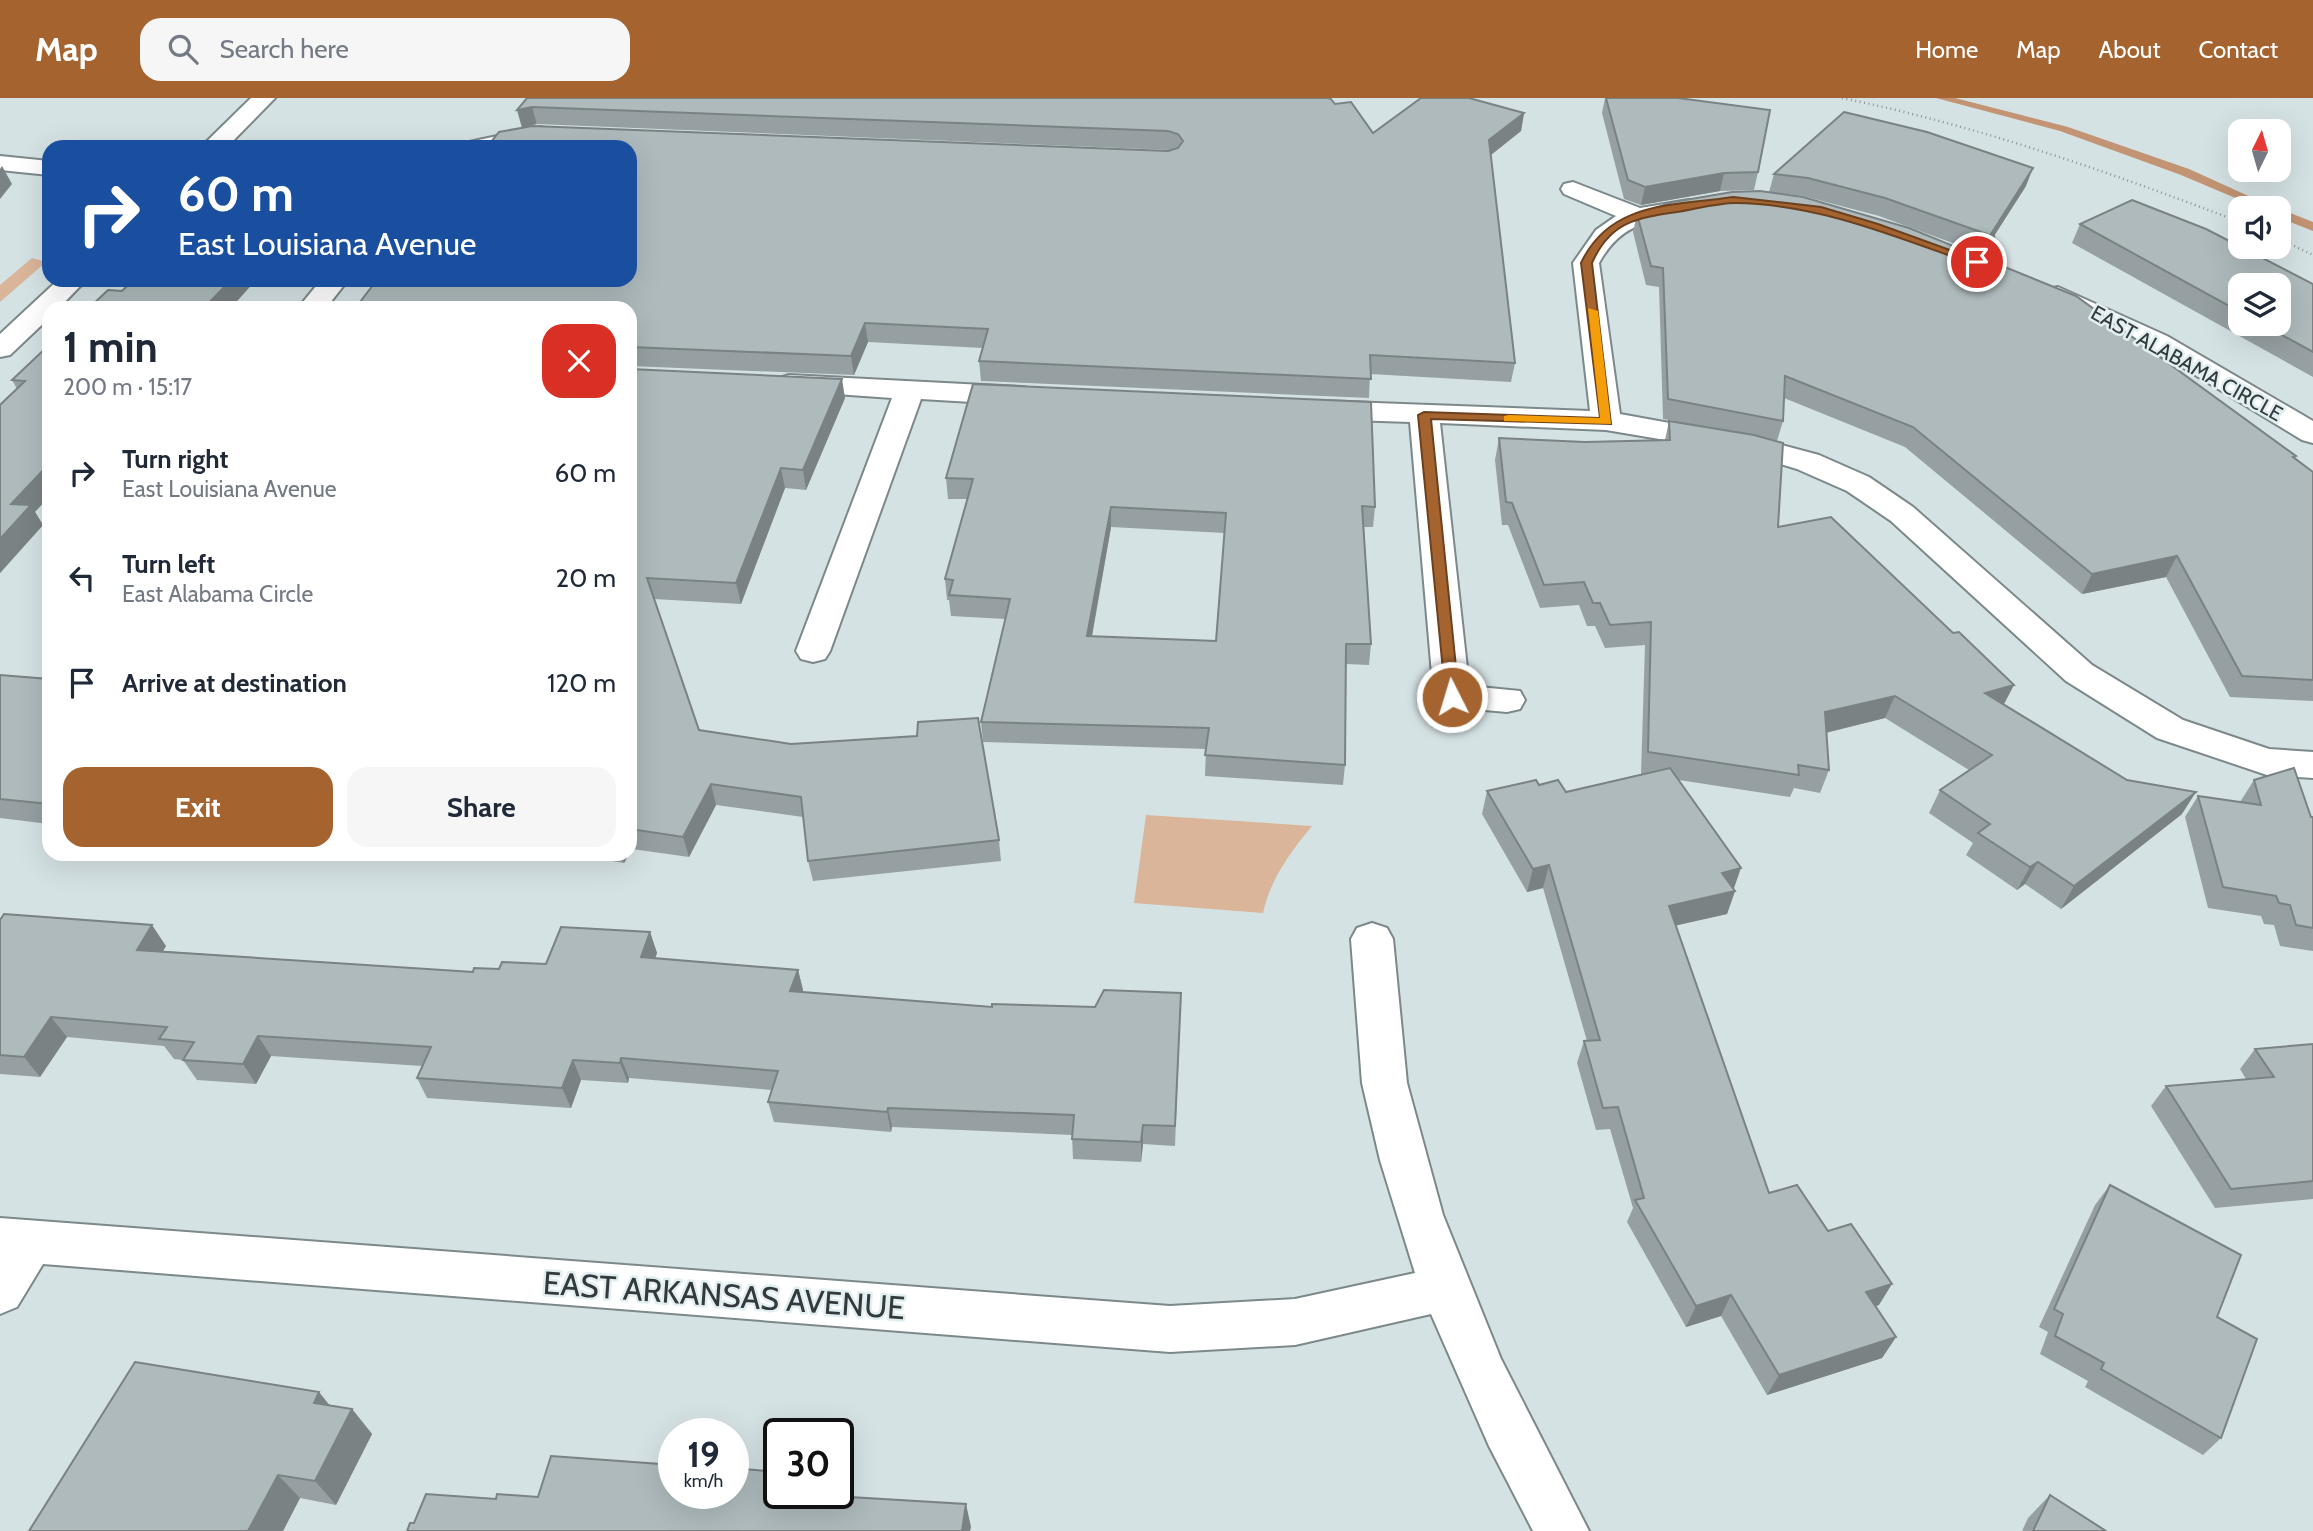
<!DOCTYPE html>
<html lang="en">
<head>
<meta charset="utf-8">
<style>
  :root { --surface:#fff; --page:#f6f6f7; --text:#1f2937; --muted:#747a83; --accent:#a5642f }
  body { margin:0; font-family:Cabin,sans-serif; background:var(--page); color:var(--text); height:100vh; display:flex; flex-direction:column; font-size:26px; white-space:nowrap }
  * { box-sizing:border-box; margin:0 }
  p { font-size:23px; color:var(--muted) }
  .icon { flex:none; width:38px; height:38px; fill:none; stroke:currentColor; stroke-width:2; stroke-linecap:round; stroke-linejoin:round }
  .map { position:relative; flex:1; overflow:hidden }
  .panel { position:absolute; left:42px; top:203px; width:595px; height:560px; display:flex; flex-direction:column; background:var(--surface); border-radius:21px; box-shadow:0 7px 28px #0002 }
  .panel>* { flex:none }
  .hud { position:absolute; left:42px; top:42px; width:595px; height:147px; border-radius:21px; box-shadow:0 7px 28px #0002; background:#1a4fa0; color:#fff; overflow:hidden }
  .needle { width:46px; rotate:5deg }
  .controls { position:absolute; left:2228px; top:21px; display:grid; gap:14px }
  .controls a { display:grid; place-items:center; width:63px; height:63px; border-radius:14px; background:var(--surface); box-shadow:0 7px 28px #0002; font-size:35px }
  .speed { position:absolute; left:658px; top:1320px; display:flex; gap:14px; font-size:35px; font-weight:700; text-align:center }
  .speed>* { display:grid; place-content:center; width:91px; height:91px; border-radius:50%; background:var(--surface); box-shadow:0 7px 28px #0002; line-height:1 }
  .speed small { font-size:18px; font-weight:400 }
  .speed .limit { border:4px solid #111; border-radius:10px; background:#fff; color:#111 }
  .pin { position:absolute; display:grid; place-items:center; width:60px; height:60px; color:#fff; margin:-30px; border:4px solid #fff; border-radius:50%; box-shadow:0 2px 7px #0007 }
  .me { position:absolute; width:77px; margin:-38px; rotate:355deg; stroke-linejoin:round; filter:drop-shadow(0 0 5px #0008) }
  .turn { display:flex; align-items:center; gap:24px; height:147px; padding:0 21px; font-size:32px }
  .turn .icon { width:91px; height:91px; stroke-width:2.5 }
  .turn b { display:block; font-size:49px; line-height:60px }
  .round { display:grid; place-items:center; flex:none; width:74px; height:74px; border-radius:21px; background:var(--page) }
  .head { display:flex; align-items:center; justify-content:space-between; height:119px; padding:0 21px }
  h1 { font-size:42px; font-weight:800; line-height:52px }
  .cta { display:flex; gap:14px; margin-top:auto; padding:14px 21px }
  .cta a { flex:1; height:80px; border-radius:21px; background:var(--accent); color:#fff; font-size:28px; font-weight:800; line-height:80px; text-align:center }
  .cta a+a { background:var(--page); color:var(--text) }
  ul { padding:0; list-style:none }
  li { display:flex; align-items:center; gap:21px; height:105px; padding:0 21px }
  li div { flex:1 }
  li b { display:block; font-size:26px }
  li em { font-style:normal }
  header { display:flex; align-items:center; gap:42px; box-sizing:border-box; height:98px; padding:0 35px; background:var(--accent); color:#fff }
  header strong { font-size:33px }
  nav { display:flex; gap:38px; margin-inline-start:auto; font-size:24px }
  .search { width:490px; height:63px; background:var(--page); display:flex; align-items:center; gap:18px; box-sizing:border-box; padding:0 24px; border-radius:21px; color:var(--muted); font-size:26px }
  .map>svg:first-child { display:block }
  .green { fill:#dab59a }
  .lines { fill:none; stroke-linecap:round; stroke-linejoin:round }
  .stream { fill:#c29473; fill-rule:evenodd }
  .minor-casing { stroke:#7c888a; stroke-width:4 }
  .path { stroke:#8c9597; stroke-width:2.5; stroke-dasharray:1 3.5; stroke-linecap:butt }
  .minor { fill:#fff; fill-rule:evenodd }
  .wall { fill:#96a0a2; fill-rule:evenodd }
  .shaded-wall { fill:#7a8284 }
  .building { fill:#aebabc; stroke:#7a8284; stroke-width:2; fill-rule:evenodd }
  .route { fill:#a5642f; stroke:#6b411f; stroke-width:2 }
  .slow { fill:#f59e0b }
  .labels { text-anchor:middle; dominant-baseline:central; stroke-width:5; stroke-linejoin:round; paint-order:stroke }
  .far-street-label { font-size:21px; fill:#34393a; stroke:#e2eff2 }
  .near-street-label { font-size:32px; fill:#34393a; stroke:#e2eff2 }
</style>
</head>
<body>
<header>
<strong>Map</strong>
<div class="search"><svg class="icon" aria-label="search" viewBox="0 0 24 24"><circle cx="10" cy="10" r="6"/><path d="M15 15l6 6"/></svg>Search here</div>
<nav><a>Home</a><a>Map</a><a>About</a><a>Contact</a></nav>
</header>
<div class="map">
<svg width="2313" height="1433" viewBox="0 0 2313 1433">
  <rect width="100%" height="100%" fill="#d5e2e4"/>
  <g class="green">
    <path d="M 32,160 L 46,164 L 0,204 L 0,187 Z"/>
    <path d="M 1146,717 L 1312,728 C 1289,756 1271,780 1263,815 L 1134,805 Z"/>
  </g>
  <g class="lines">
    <g class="stream">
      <path d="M 1936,0 L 1955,0 L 2068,29 L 2189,71 L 2275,110 L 2259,110 L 2181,77 L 2060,33 Z"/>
      <path d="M 2278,110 L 2313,124 L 2313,133 L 2278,119 Z"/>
    </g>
    <g class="minor-casing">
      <g id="minor">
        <path d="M 251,0 L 275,0 L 227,49 L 201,49 Z"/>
        <path d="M 540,29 L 548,31 L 552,36 L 548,41 L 511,49 L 465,49 L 469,44 Z"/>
        <path d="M 0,58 L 49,63 L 49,77 L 0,72 Z"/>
        <path d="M 1573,84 L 1640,110 L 1689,102 L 1698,104 L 1701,109 L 1698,114 C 1653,125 1624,120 1599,165 L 1620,316 L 1763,342 L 1819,357 L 1869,379 L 1913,409 L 2092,567 L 2183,622 L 2269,651 L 2313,654 L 2313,680 L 2267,677 L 2157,640 L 2066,583 L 1891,423 L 1847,393 L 1797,371 L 1748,356 L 1606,332 L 1440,325 L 1469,588 L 1520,593 L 1525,602 L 1520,611 L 1507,614 L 1439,608 L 1434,599 L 1410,324 L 1321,321 L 1311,318 L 1306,312 L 1311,306 L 1321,303 L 1590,313 L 1573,165 L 1596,132 L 1616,118 L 1564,96 L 1561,91 L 1564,86 Z"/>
        <path d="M 58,182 L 86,182 L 59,210 L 49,210 L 49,220 L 10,257 L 0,259 L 0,236 Z"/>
        <path d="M 321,182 L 348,182 L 326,210 L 298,210 Z"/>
        <path d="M 2058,189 L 2167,238 L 2313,323 L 2313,345 L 2302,342 L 2179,267 L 2048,203 L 2045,197 L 2048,191 Z"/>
        <path d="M 789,277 L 1023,289 L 1033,292 L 1038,298 L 1033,304 L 1023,307 L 921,301 L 830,553 L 825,561 L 813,564 L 801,561 L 796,553 L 892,300 L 779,292 L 775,286 L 779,280 Z"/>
        <path d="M 1372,825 L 1387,830 L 1393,841 L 1407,985 L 1443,1117 L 1501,1261 L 1589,1433 L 1533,1433 L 1489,1348 L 1431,1216 L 1295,1247 L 1170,1254 L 43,1166 L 17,1209 L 0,1216 L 0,1120 L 1170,1208 L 1295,1201 L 1415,1175 L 1380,1062 L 1362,985 L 1351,841 L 1357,830 Z"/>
      </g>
    </g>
    <g class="path">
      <path d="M 1842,0 C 1979,28 2109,74 2240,124"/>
      <path d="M 2278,140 L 2313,157"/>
    </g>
    <use href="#minor" class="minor"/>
  </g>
  <g class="wall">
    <path d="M 527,0 L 1335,6 L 1373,35 L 1524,15 L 1521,33 L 1491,57 L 1515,265 L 1511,284 L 1370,276 L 1369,300 L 981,283 L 979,263 L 983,250 L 868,244 L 854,277 L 630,268 L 630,210 L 1170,52 L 537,26 Z"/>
    <path d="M 1605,0 L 1678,0 L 1758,74 L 1754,92 L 1720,93 L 1641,107 L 1624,101 L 1602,15 Z"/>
    <path d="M 1774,76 L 2026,88 L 1994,138 L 1995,139 L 1988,158 L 1879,118 L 1803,98 L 1769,94 Z"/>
    <path d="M 1637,116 L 2296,358 L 2295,360 L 2313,374 L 2313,603 L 2230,599 L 2166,479 L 2082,496 L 1905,349 L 1784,300 L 1783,323 L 1777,343 L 1778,429 L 2004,607 L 2182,716 L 2061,811 L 2025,786 L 2017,792 L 1966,757 L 1973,745 L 1929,715 L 1940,692 L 1969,672 L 1885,620 L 1826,635 L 1829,672 L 1820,695 L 1794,690 L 1790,699 L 1679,682 L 1735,793 L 1727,816 L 1675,827 L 1769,1095 L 1828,1133 L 1879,1207 L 1875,1208 L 1896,1239 L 1882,1260 L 1767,1297 L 1721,1218 L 1686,1229 L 1627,1124 L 1633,1110 L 1610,1031 L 1596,1032 L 1577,965 L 1584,943 L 1587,943 L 1543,790 L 1527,794 L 1482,716 L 1487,693 L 1539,687 L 1566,694 L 1641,676 L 1645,547 L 1605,550 L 1595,528 L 1587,528 L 1579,507 L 1540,510 L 1508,427 L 1502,427 L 1495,362 L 1499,340 L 1585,344 L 1665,342 L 1669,323 L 1675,323 L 1663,321 L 1659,189 L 1646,187 L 1633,134 Z"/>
    <path d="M 2080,126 L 2313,186 L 2313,279 L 2072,145 ZM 2240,187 L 2278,226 L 2240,226 Z"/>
    <path d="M 49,247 L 35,414 L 43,427 L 0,475 L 0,307 L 17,291 L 12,282 Z"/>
    <path d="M 630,271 L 845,300 L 806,392 L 785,390 L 741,506 L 654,501 L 699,632 L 999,742 L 1001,763 L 813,783 L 808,763 L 803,719 L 716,707 L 689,759 L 632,751 L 630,754 Z"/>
    <path d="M 973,286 L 1375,409 L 1373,429 L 1364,429 L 1371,546 L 1369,567 L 1346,566 L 1345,667 L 1343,687 L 1205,678 L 1206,651 L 983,644 L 981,624 L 1005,521 L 951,518 L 949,502 L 947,502 L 945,481 L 967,401 L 948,401 L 946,380 ZM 1111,429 L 1225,435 L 1216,543 L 1092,539 Z"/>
    <path d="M 0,577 L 49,581 L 49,726 L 0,720 Z"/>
    <path d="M 2254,682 L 2311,719 L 2313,719 L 2313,853 L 2280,848 L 2274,827 L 2264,826 L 2261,818 L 2208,810 L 2185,719 L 2198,698 L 2240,704 Z"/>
    <path d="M 570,756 L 629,756 L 624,765 Z"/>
    <path d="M 0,822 L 166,848 L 163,853 L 473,874 L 546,866 L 650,834 L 657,855 L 655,860 L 798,872 L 803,892 L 802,894 L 992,909 L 1095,909 L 1181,895 L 1175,1048 L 1143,1046 L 1141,1064 L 1073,1061 L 1072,1037 L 892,1029 L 891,1034 L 774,1024 L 768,1004 L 772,992 L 629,980 L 628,985 L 581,982 L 571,1010 L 427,1000 L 417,980 L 422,968 L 271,958 L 256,986 L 197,982 L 183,962 L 174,961 L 164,948 L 67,939 L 40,979 L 0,976 Z"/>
    <path d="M 2313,946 L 2313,1101 L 2215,1110 L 2151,1008 L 2166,988 L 2246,981 L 2240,971 L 2255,951 Z"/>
    <path d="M 2110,1087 L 2217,1219 L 2221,1340 L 2203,1357 L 2085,1289 L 2088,1283 L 2040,1256 L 2048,1234 L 2039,1229 L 2095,1107 Z"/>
    <path d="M 352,1311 L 372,1336 L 336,1407 L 300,1400 L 283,1433 L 29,1433 Z"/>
    <path d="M 2050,1397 L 2106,1433 L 2022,1433 L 2028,1420 Z"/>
  </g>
  <g class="shaded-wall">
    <path d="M 532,9 L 537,26 L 522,30 L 517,12 Z"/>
    <path d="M 1524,15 L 1521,33 L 1487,60 L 1489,42 Z"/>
    <path d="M 2,68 L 12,86 L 0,101 L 0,71 Z"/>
    <path d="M 2033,70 L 2026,88 L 1994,138 L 1990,137 Z"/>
    <path d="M 1724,75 L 1720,93 L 1641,107 L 1645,89 Z"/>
    <path d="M 231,182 L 256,182 L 231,210 L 204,210 Z"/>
    <path d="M 865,225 L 868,244 L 854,277 L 851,258 Z"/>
    <path d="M 842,281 L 845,300 L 806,392 L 803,372 Z"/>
    <path d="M 49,366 L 49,399 L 35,414 L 43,427 L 0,475 L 0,441 L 11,406 Z"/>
    <path d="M 781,370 L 785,390 L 741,506 L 736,485 Z"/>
    <path d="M 1111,409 L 1111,429 L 1088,559 L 1087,538 Z"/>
    <path d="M 2177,458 L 2166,479 L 2082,496 L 2092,476 Z"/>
    <path d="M 2014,587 L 2002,610 L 1985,595 Z"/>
    <path d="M 1895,598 L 1885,620 L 1816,637 L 1825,614 Z"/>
    <path d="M 711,686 L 716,707 L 689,759 L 683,739 Z"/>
    <path d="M 2196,694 L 2182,716 L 2061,811 L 2074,788 Z"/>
    <path d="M 621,756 L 629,756 L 624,765 Z"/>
    <path d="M 2038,764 L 2025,786 L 2017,792 L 2030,769 Z"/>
    <path d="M 1549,767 L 1543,790 L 1527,794 L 1533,771 Z"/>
    <path d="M 1741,770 L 1733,793 L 1735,793 L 1727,816 L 1661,831 L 1669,808 L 1722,775 Z"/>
    <path d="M 152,827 L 166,848 L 151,872 L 137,852 Z"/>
    <path d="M 650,834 L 657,855 L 648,879 L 641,859 Z"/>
    <path d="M 798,872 L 803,892 L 795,914 L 790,893 Z"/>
    <path d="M 51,919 L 67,939 L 40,979 L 24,959 Z"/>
    <path d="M 258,938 L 271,958 L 256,986 L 243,966 Z"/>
    <path d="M 621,960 L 629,980 L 628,985 L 620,965 Z"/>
    <path d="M 573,962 L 581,982 L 571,1010 L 562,990 Z"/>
    <path d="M 888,1010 L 892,1029 L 891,1034 L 887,1014 Z"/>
    <path d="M 1143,1027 L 1143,1046 L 1141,1064 L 1141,1044 Z"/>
    <path d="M 1892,1186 L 1879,1207 L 1853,1215 L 1866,1194 Z"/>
    <path d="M 1731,1197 L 1721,1218 L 1686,1229 L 1696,1208 Z"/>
    <path d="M 1896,1239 L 1882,1260 L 1767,1297 L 1779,1277 Z"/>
    <path d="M 319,1294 L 339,1319 L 314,1305 Z"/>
    <path d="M 352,1311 L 372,1336 L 336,1407 L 315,1383 Z"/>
    <path d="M 278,1377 L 300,1400 L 283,1433 L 248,1433 Z"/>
    <path d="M 838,1380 L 845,1401 L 833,1398 L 834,1395 L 838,1395 Z"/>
    <path d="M 966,1406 L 971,1429 L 970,1433 L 962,1433 Z"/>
  </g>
  <g class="building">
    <path d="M 527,0 L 1328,0 L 1331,1 L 1335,6 L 1351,4 L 1373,35 L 1421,0 L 1469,0 L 1524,15 L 1489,42 L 1515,265 L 1370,257 L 1371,281 L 979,263 L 988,231 L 865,225 L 851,258 L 630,249 L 630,210 L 356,210 L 363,200 L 377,182 L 630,182 L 630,49 L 487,49 L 499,34 L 532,28 L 1168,53 L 1178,50 L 1183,43 L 1178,36 L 1168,33 L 532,9 L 517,12 Z"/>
    <path d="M 1606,0 L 1678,0 L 1770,12 L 1758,74 L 1724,75 L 1645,89 L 1628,82 Z"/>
    <path d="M 1844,14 L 1927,34 L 2033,70 L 1991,136 L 1995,139 L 1885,100 L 1808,80 L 1774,76 Z"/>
    <path d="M 1760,93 L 1803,99 L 1909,130 L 2076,198 L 2296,358 L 2293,359 L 2313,374 L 2313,582 L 2242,578 L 2177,458 L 2092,476 L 1913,329 L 1785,278 L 1783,323 L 1668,301 L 1663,170 L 1651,168 L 1637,116 L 1673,104 L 1732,94 Z"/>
    <path d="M 2132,102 L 2206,131 L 2313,186 L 2313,254 L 2262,226 L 2278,226 L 2278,187 L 2240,187 L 2240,214 L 2080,126 Z"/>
    <path d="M 137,182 L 231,182 L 204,210 L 89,210 L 108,192 L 122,193 L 132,183 Z"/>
    <path d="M 49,247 L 49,366 L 11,406 L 31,407 L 0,441 L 0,307 L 25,283 L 12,282 Z"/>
    <path d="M 630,271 L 842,281 L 803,372 L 781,370 L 736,485 L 647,480 L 699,632 L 791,646 L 917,638 L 918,624 L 978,620 L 999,742 L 808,763 L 801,699 L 711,686 L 683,739 L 630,731 Z"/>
    <path d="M 973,286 L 1371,304 L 1375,409 L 1362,408 L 1371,546 L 1346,546 L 1345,667 L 1205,657 L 1209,630 L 981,624 L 1010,501 L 949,497 L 953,482 L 945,481 L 973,381 L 946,380 ZM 1111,409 L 1226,415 L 1216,543 L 1087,538 Z"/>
    <path d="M 1669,323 L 1754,337 L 1783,345 L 1778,429 L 1831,419 L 1953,535 L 1959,534 L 2014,587 L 1985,595 L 2127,682 L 2196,694 L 2074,788 L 2038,764 L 2030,769 L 1978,735 L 1990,726 L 1940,692 L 1992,657 L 1895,598 L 1825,614 L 1829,672 L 1798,667 L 1799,677 L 1648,654 L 1651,524 L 1610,527 L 1600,505 L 1593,505 L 1584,484 L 1544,487 L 1512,405 L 1506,404 L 1499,340 L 1585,344 L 1670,342 Z"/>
    <path d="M 0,577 L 49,581 L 49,706 L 0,701 Z"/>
    <path d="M 1670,670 L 1741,770 L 1722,775 L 1735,793 L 1669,808 L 1769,1095 L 1797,1087 L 1828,1133 L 1851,1126 L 1892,1186 L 1866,1194 L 1896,1239 L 1779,1277 L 1731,1197 L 1696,1208 L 1635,1102 L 1644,1100 L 1618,1009 L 1603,1010 L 1584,943 L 1600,942 L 1549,767 L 1533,771 L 1487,693 L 1536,682 L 1539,687 L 1558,682 L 1566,694 Z"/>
    <path d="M 2294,670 L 2311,719 L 2313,719 L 2313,830 L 2296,827 L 2290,807 L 2279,805 L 2276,798 L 2223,789 L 2198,698 L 2261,707 L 2254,682 Z"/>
    <path d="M 4,816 L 152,827 L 137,852 L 473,874 L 474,870 L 499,871 L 502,864 L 546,866 L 561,829 L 650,834 L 641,859 L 798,872 L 790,893 L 992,909 L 992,906 L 1095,909 L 1104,892 L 1181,895 L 1175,1028 L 1143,1027 L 1141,1044 L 1072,1041 L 1074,1017 L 888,1010 L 887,1014 L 768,1004 L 778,973 L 621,960 L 620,965 L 573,962 L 562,990 L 417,980 L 431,949 L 258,938 L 243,966 L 183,962 L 194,944 L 159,941 L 167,929 L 51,919 L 24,959 L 0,957 L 0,822 Z"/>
    <path d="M 2313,946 L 2313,1083 L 2231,1091 L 2166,988 L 2274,979 L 2255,951 Z"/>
    <path d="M 2110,1087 L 2241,1157 L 2217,1219 L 2257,1241 L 2221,1340 L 2101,1271 L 2104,1265 L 2055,1238 L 2063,1216 L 2054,1211 Z"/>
    <path d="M 135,1264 L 319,1294 L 314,1305 L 352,1311 L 315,1383 L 278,1377 L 248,1433 L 29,1433 Z"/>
    <path d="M 551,1358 L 674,1367 L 674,1395 L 733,1395 L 733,1370 L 779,1374 L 779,1395 L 834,1395 L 833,1398 L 966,1406 L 962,1433 L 407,1433 L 410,1425 L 414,1425 L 426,1396 L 496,1401 L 497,1396 L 538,1399 Z"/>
    <path d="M 2050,1397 L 2106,1433 L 2033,1433 Z"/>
  </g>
  <path class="route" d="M 1733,99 L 1821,109 L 1878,126 L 1983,164 L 1973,166 C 1896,139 1819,106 1736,105 C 1717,105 1696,111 1677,114 C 1636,120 1610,124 1592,165 L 1611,326 L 1431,321 L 1459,599 L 1457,603 L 1446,603 L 1418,317 L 1424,314 L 1600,320 L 1581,165 C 1610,103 1673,108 1733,99 Z"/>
  <path class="slow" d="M 1588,210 L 1598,213 L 1611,326 L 1504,323 L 1504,318 L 1509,317 L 1600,320 Z"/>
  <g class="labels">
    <g class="far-street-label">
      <text transform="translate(2187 265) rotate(29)">EAST ALABAMA CIRCLE</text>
    </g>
    <g class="near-street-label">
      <text transform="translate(724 1197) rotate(4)">EAST ARKANSAS AVENUE</text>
    </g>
  </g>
</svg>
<div class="controls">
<a><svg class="needle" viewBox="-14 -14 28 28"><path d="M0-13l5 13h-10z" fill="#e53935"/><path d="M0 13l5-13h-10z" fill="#747a83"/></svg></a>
<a><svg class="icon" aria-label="sound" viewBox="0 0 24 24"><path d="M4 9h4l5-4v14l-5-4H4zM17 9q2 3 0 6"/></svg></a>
<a><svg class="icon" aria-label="layers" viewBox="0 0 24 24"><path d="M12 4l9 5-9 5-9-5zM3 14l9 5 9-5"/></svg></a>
</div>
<div class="speed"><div>19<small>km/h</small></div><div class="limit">30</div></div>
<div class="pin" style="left:1977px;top:164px;background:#d93025"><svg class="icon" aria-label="arrive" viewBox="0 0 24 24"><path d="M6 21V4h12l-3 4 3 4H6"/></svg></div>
<svg class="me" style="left:1452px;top:599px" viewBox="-20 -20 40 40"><circle r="17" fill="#a5642f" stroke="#fff" stroke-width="3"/><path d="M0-11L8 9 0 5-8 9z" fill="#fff"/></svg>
<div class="hud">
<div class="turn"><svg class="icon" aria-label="right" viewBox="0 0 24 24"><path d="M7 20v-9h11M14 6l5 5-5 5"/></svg><div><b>60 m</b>East Louisiana Avenue</div></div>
</div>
<section class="panel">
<div class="head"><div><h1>1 min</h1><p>200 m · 15:17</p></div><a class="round" style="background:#d93025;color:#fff"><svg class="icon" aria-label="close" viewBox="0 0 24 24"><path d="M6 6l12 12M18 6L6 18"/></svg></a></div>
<ul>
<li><svg class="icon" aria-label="right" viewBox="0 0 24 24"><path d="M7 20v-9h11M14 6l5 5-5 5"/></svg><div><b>Turn right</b><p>East Louisiana Avenue</p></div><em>60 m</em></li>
<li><svg class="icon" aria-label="left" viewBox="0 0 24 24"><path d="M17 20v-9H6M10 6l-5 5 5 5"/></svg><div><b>Turn left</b><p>East Alabama Circle</p></div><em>20 m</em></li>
<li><svg class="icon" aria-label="arrive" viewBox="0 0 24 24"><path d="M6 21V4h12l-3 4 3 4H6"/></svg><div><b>Arrive at destination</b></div><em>120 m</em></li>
</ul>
<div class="cta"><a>Exit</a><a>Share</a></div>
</section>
</div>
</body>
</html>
